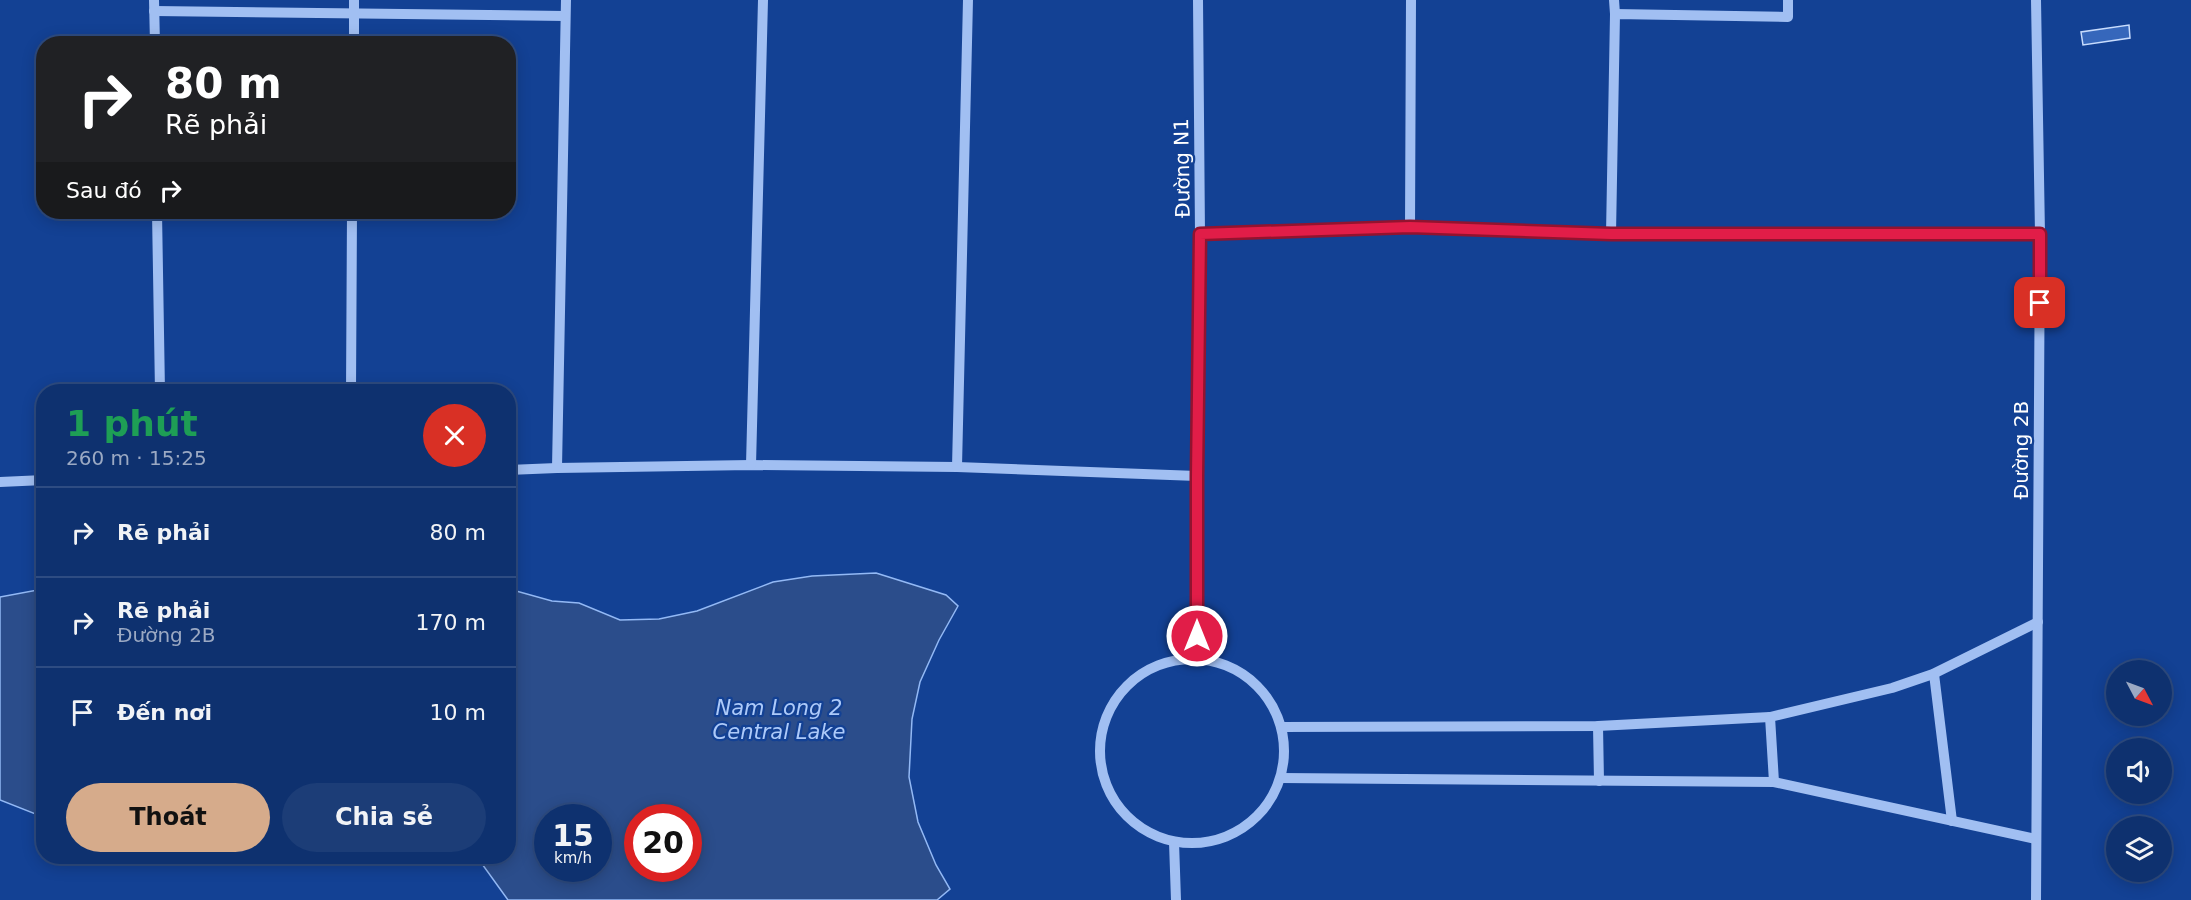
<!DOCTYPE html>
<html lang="vi">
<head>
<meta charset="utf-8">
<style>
  :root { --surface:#0e316f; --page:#1c3d77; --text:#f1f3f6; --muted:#9ba9c3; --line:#2e4c82; --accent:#d6ab8b }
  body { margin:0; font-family:"DejaVu Sans",sans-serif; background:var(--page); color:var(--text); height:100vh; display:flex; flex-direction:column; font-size:22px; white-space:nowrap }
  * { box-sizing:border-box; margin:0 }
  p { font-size:20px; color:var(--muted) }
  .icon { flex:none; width:33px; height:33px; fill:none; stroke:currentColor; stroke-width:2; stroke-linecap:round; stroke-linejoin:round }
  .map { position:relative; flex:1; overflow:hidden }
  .sheet { position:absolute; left:36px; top:384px; width:480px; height:480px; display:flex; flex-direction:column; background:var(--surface); border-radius:24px; box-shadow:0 3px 15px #0003,0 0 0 2px var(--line) }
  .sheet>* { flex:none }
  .guide { position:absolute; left:36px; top:36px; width:480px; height:183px; border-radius:24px; box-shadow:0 3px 15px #0003,0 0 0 2px var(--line); background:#202124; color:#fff; overflow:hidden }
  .needle { width:39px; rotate:131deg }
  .buttons { position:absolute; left:2106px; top:660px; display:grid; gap:12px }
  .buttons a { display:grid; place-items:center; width:66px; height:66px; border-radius:50%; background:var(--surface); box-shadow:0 3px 15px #0003,0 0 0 2px var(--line); font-size:30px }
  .speed { position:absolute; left:534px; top:804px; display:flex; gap:12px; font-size:30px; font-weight:700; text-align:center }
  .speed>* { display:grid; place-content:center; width:78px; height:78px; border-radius:50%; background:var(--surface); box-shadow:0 3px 15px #0003,0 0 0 2px var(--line); line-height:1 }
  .speed small { font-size:15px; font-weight:400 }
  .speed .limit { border:9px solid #d22; background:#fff; color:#111 }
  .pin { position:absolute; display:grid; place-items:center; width:51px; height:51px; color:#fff; margin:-26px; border-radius:12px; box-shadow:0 3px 9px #0006 }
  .me { position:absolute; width:66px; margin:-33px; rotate:0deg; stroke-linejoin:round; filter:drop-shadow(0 0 4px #0008) }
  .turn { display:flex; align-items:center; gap:21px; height:126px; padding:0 30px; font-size:27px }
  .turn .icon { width:78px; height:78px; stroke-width:2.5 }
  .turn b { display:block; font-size:42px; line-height:51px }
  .then { display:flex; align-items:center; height:57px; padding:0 30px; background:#0003; gap:12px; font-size:22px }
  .round { display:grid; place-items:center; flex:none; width:63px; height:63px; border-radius:32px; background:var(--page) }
  .headline { display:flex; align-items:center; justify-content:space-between; height:102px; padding:0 30px }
  h1 { font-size:36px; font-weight:800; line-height:45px; color:#1e9e55 }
  .cta { display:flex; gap:12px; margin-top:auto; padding:12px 30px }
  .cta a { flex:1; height:69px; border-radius:36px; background:var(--accent); color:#111; font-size:24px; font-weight:800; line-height:69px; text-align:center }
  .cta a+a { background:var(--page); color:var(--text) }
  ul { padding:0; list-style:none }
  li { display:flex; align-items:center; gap:18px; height:90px; padding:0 30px; border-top:2px solid var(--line) }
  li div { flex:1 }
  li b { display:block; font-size:22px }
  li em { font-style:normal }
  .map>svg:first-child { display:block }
  .water { fill:#2b4d8b; stroke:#93b9f5; stroke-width:1.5; fill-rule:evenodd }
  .building { fill:#3667bb; stroke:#c8dcfd; stroke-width:1.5 }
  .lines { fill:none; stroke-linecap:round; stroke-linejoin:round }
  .minor { stroke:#a1bff2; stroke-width:10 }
  .route-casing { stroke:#92132f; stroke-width:15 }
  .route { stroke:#e11d48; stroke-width:10 }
  .labels { text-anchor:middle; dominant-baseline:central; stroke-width:4.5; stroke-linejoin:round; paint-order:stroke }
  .street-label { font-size:20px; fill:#fff; stroke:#134194 }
  .water-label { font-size:21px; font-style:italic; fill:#adcaf9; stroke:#134194 }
</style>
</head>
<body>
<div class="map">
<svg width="2191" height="900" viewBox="0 0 2191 900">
  <rect width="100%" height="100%" fill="#134194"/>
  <g class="water">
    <path d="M 876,573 L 946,595 L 958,606 L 939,640 L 920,682 L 912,719 L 909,777 L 918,822 L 936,865 L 950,889 L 937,900 L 508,900 L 477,857 L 508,856 L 509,589 L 552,601 L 579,603 L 620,620 L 659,619 L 697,611 L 773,582 L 812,576 ZM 548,818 L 598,818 L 598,868 L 548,868 ZM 638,818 L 688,818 L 688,868 L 638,868 Z"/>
    <path d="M 43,589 L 44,589 L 43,817 L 0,800 L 0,597 Z"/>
  </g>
  <path class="building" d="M 2129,25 L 2130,38 L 2083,45 L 2081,32 Z"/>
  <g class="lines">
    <g class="minor">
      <path d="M 154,0 L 155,44"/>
      <path d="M 566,0 L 557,468 L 751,465 L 957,467 L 1197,476"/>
      <path d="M 1614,0 L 1615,14"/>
      <path d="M 154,11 L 565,16"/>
      <path d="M 354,44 L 354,0"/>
      <path d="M 157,212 L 160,392"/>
      <path d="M 1410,227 L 1411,0"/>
      <path d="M 1200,234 L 1410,227 L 1611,234 L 2040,234"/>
      <path d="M 1611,234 L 1615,14 L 1788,17 L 1788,0"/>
      <path d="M 351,392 L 352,212"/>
      <path d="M 751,465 L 763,0"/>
      <path d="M 957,467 L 968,0"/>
      <path d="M 508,470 L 557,468"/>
      <path d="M 0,482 L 44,480"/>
      <path d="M 1197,659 L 1197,476 L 1200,234 L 1198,0"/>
      <circle cx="1192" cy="751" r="92"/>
      <path d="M 1934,674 L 1952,821"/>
      <path d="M 1770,717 L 1774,782"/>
      <path d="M 1598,726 L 1599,781"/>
      <path d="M 1282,727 L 1598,726 L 1770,717 L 1892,688 L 1933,674 L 2038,622"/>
      <path d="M 1281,778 L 1774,782 L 2036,839"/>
      <path d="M 1174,842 L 1176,900"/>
      <path d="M 2036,900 L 2040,234 L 2036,0"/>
    </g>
  </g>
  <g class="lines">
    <g class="route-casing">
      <path id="route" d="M 1197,636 L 1197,476 L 1200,234 L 1410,227 L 1611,234 L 2040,234 L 2040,303"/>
    </g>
    <use href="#route" class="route"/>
  </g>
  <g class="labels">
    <g class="street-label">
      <text transform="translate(1182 168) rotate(-91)">Đường N1</text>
      <text transform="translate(2021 450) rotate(-90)">Đường 2B</text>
    </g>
    <g class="water-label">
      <text x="779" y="708">Nam Long 2<tspan x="779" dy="24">Central Lake</tspan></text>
    </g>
  </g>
</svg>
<div class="buttons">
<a><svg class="needle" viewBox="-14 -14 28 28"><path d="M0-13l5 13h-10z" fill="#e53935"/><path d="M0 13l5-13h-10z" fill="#9ba9c3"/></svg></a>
<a><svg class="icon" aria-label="sound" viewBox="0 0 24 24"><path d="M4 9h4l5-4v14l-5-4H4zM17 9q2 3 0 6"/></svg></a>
<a><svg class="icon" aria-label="layers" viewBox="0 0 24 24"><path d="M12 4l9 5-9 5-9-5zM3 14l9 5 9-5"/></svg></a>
</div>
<div class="speed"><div>15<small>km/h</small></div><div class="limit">20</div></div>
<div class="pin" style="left:2040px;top:303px;background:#d93025"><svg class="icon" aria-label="arrive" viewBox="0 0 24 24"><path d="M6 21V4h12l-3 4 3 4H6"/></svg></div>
<svg class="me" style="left:1197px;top:636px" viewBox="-20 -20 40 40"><circle r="17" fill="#e11d48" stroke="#fff" stroke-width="3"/><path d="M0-11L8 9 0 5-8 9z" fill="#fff"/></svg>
<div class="guide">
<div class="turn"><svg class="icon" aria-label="right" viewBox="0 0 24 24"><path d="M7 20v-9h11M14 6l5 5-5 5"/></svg><div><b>80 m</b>Rẽ phải</div></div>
<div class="then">Sau đó<svg class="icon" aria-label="right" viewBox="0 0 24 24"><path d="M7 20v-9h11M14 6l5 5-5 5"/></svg></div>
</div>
<section class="sheet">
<div class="headline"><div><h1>1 phút</h1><p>260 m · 15:25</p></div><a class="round" style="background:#d93025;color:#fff"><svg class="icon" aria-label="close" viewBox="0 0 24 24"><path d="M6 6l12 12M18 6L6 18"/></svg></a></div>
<ul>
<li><svg class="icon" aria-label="right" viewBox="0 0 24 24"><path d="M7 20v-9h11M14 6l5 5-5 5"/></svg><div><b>Rẽ phải</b></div><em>80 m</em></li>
<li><svg class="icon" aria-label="right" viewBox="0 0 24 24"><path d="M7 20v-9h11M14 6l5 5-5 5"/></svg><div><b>Rẽ phải</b><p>Đường 2B</p></div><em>170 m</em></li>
<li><svg class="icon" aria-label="arrive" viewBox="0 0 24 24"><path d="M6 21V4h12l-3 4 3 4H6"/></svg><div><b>Đến nơi</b></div><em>10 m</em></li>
</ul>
<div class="cta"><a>Thoát</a><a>Chia sẻ</a></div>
</section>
</div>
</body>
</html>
